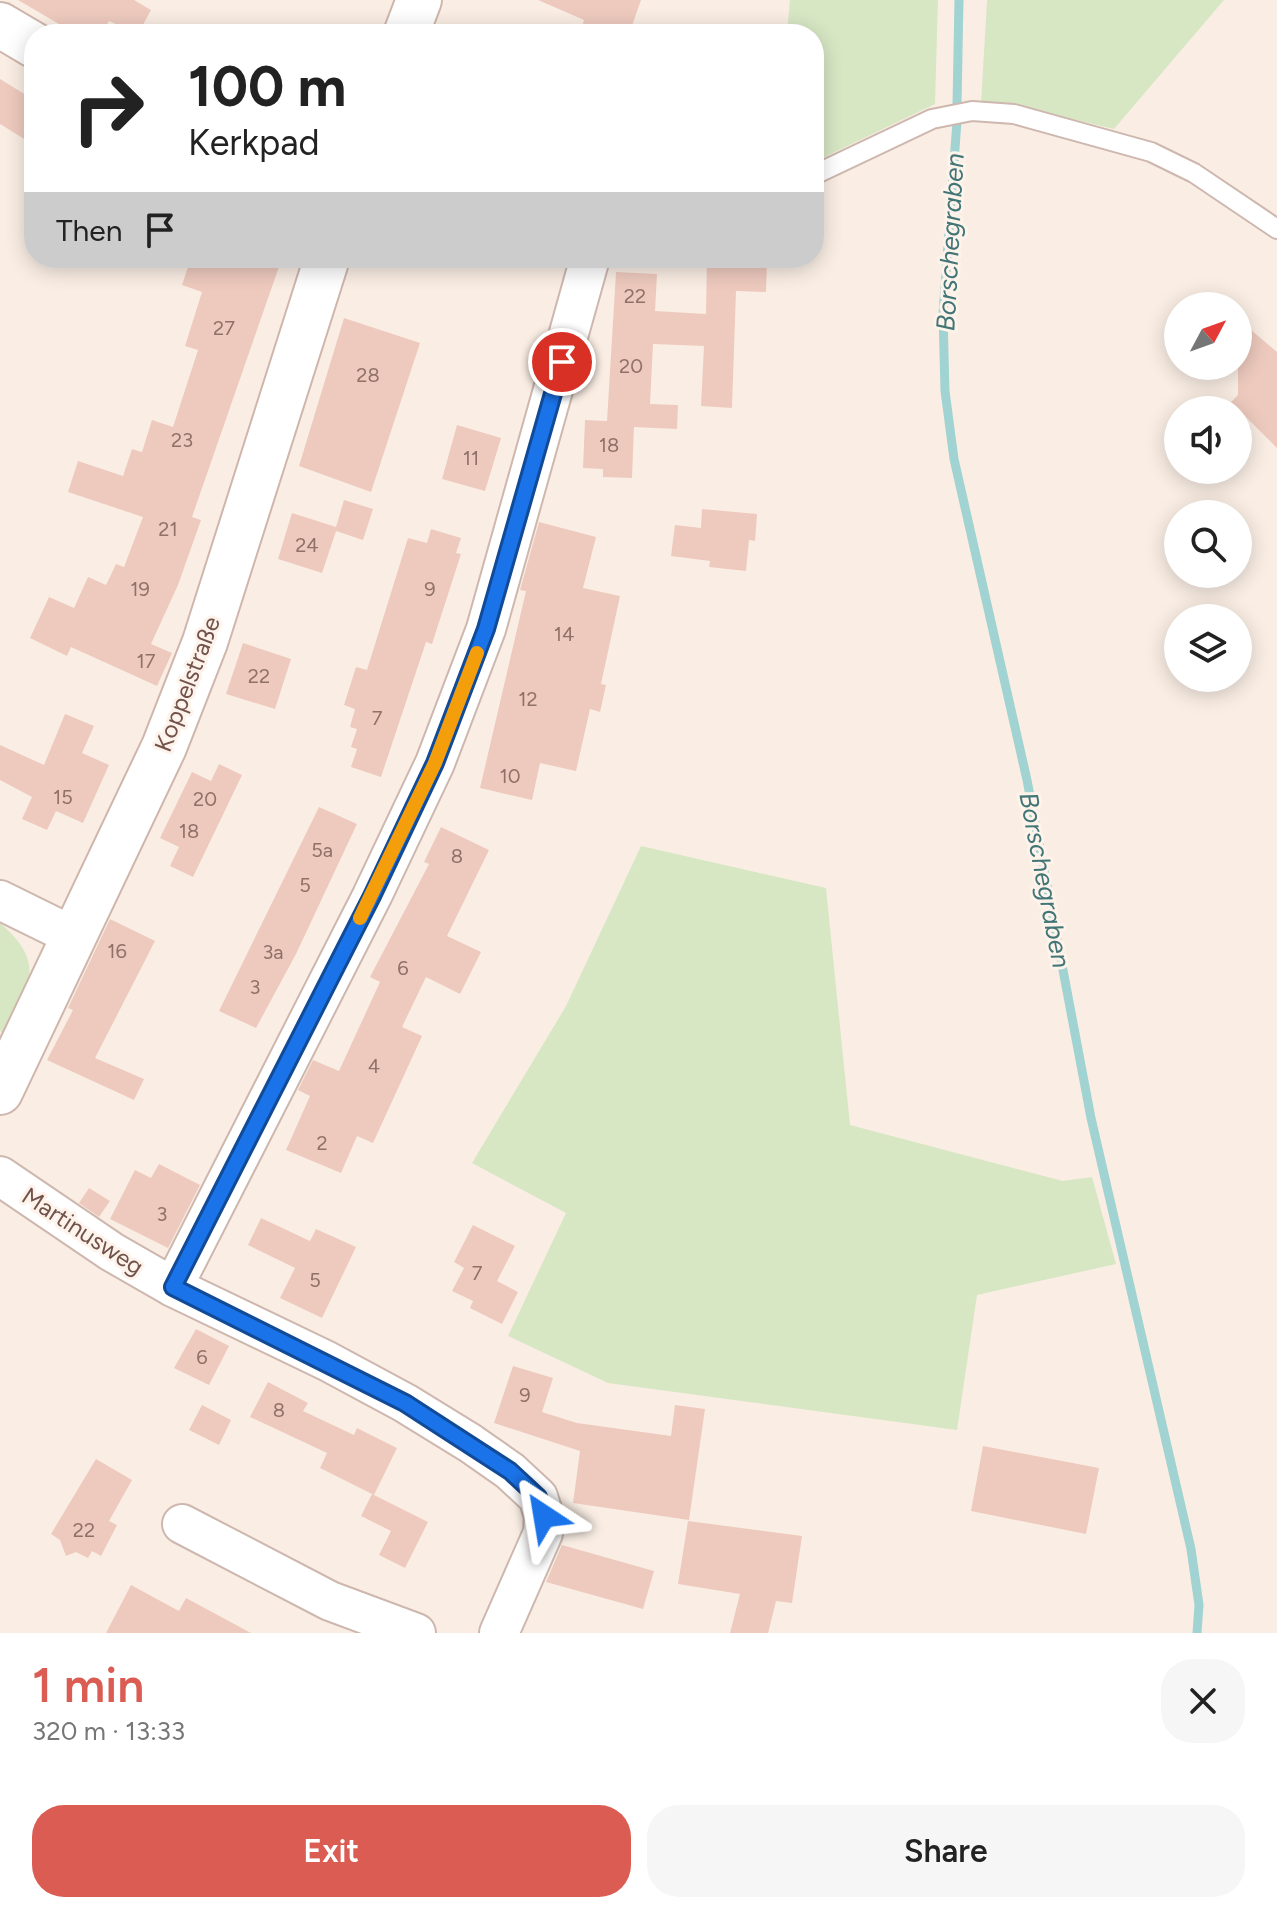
<!DOCTYPE html>
<html lang="en">
<head>
<meta charset="utf-8">
<style>
  :root { --surface:#fff; --page:#f6f6f6; --text:#222; --muted:#767676; --accent:#db5c52 }
  body { margin:0; font-family:Figtree,sans-serif; background:var(--page); color:var(--text); height:100vh; display:flex; flex-direction:column; font-size:30px; white-space:nowrap }
  * { box-sizing:border-box; margin:0 }
  p { font-size:26px; color:var(--muted) }
  .icon { flex:none; width:44px; height:44px; fill:none; stroke:currentColor; stroke-width:2; stroke-linecap:round; stroke-linejoin:round }
  .map { position:relative; height:1633px; overflow:hidden }
  .sheet { display:flex; flex-direction:column; background:var(--surface); flex:1 }
  .sheet>* { flex:none }
  .top-card { position:absolute; left:24px; top:24px; width:800px; height:244px; border-radius:32px; box-shadow:0 4px 20px #0003; background:#fff; color:var(--text); overflow:hidden }
  .needle { width:52px; rotate:49deg }
  .buttons { position:absolute; left:1164px; top:292px; display:grid; gap:16px }
  .buttons a { display:grid; place-items:center; width:88px; height:88px; border-radius:50%; background:var(--surface); box-shadow:0 4px 20px #0003; font-size:40px }
  .pin { position:absolute; display:grid; place-items:center; width:68px; height:68px; color:#fff; margin:-34px; border:4px solid #fff; border-radius:50%; box-shadow:0 2px 8px #0007 }
  .me { position:absolute; width:88px; margin:-44px; rotate:327deg; stroke-linejoin:round; filter:drop-shadow(0 0 6px #0008) }
  .turn { display:flex; align-items:center; gap:28px; height:168px; padding:0 32px; font-size:36px }
  .turn .icon { width:104px; height:104px; stroke-width:2.5 }
  .turn b { display:block; font-size:56px; line-height:68px }
  .then { display:flex; align-items:center; height:76px; padding:0 32px; background:#0003; gap:16px; font-size:30px }
  .round { display:grid; place-items:center; flex:none; width:84px; height:84px; border-radius:32px; background:var(--page) }
  .headline { display:flex; align-items:center; justify-content:space-between; height:136px; padding:0 32px }
  h1 { font-size:48px; font-weight:600; line-height:60px; color:var(--accent) }
  .cta { display:flex; gap:16px; margin-top:auto; padding:16px 32px }
  .cta a { flex:1; height:92px; border-radius:32px; background:var(--accent); color:#fff; font-size:32px; font-weight:600; line-height:92px; text-align:center }
  .cta a+a { background:var(--page); color:var(--text) }
  .map>svg:first-child { display:block }
  .green { fill:#d7e7c4 }
  .lines { fill:none; stroke-linecap:round; stroke-linejoin:round }
  .stream { stroke:#a1d3d3; stroke-width:9 }
  .building { fill:#eecabe }
  .lane-casing { stroke:#cdb7ae; stroke-width:22 }
  .street-casing { stroke:#cdb7ae; stroke-width:42 }
  .secondary-casing { stroke:#cfb6ac; stroke-width:48 }
  .lane { stroke:#fff; stroke-width:18 }
  .street { stroke:#fff; stroke-width:38 }
  .secondary { stroke:#fff; stroke-width:44 }
  .route-casing { stroke:#114b97; stroke-width:20 }
  .route { stroke:#1a73e8; stroke-width:14 }
  .slow { stroke:#f59e0b; stroke-width:14 }
  .labels { text-anchor:middle; dominant-baseline:central; stroke-width:6; stroke-linejoin:round; paint-order:stroke }
  .number-label { font-size:20px; fill:#907168 }
  .street-label { font-size:24px; fill:#71534c; stroke:#fef3ea }
  .water-label { font-size:26px; font-style:italic; fill:#417576; stroke:#fef3ea }
</style>
</head>
<body>
<div class="map">
<svg width="1277" height="1633" viewBox="0 0 1277 1633">
  <rect width="100%" height="100%" fill="#faeee4"/>
  <g class="green">
    <path d="M 790,0 L 938,0 L 935,104 L 814,162 L 814,34 L 787,34 Z"/>
    <path d="M 987,0 L 1224,0 L 1114,129 L 1043,112 L 981,104 Z"/>
    <path d="M 641,846 L 826,888 L 850,1125 L 1063,1181 L 1092,1177 L 1116,1264 L 977,1295 L 957,1430 L 608,1383 L 508,1336 L 566,1213 L 472,1163 L 566,1006 Z"/>
    <path d="M 0,923 C 48,964 28,985 5,1034 L 0,1031 Z"/>
  </g>
  <g class="lines">
    <g class="stream">
      <path d="M 957,104 L 959,0"/>
      <path d="M 957,121 L 943,314 L 945,391 L 954,459 L 1027,780 L 1091,1118 L 1191,1549 L 1199,1605 L 1197,1633"/>
    </g>
  </g>
  <g class="building">
    <path d="M 18,0 L 134,0 L 151,10 L 138,34 L 109,21 L 101,34 L 76,34 Z"/>
    <path d="M 538,0 L 641,0 L 629,34 L 580,34 L 584,20 Z"/>
    <path d="M 0,79 L 34,100 L 34,145 L 0,124 Z"/>
    <path d="M 191,258 L 282,258 L 192,517 L 201,520 L 178,585 L 151,644 L 172,653 L 157,686 L 71,647 L 67,656 L 30,638 L 49,597 L 74,608 L 88,577 L 106,585 L 116,564 L 124,567 L 143,517 L 68,492 L 78,461 L 123,476 L 132,449 L 142,452 L 152,420 L 173,427 L 198,350 L 185,346 L 202,292 L 182,285 Z"/>
    <path d="M 707,258 L 767,260 L 766,292 L 736,291 L 732,408 L 701,406 L 704,346 L 653,344 L 650,404 L 678,405 L 677,429 L 634,427 L 632,478 L 603,477 L 603,469 L 583,468 L 585,420 L 607,421 L 616,272 L 657,274 L 655,311 L 706,314 Z"/>
    <path d="M 344,318 L 420,343 L 371,492 L 299,466 Z"/>
    <path d="M 1238,319 L 1277,352 L 1277,448 L 1231,402 L 1238,395 Z"/>
    <path d="M 457,425 L 501,438 L 485,491 L 442,479 Z"/>
    <path d="M 344,500 L 373,509 L 363,540 L 336,531 L 322,573 L 278,559 L 292,513 L 336,527 Z"/>
    <path d="M 702,509 L 757,514 L 755,541 L 749,540 L 746,571 L 709,567 L 710,561 L 671,556 L 675,525 L 701,528 Z"/>
    <path d="M 539,522 L 596,537 L 583,588 L 620,596 L 601,684 L 606,685 L 600,712 L 590,709 L 576,771 L 540,763 L 532,800 L 480,788 L 526,591 L 520,590 Z"/>
    <path d="M 431,529 L 461,538 L 456,553 L 461,554 L 432,644 L 426,642 L 381,777 L 351,767 L 357,749 L 351,747 L 357,729 L 350,727 L 355,709 L 344,705 L 356,667 L 367,670 L 408,538 L 427,543 Z"/>
    <path d="M 243,643 L 291,659 L 275,709 L 226,694 Z"/>
    <path d="M 65,714 L 94,726 L 82,753 L 109,765 L 83,823 L 56,811 L 47,830 L 22,819 L 32,797 L 0,780 L 0,745 L 44,765 Z"/>
    <path d="M 219,764 L 242,775 L 193,877 L 170,866 L 179,847 L 160,838 L 192,772 L 211,781 Z"/>
    <path d="M 319,807 L 357,824 L 296,954 L 256,1028 L 219,1011 Z"/>
    <path d="M 441,827 L 489,850 L 447,936 L 481,952 L 460,994 L 426,977 L 402,1027 L 422,1036 L 373,1143 L 357,1136 L 341,1173 L 286,1150 L 310,1096 L 298,1090 L 313,1060 L 339,1071 L 380,982 L 370,977 L 429,864 L 424,862 Z"/>
    <path d="M 110,919 L 155,941 L 95,1058 L 144,1079 L 134,1100 L 47,1060 L 73,1010 L 68,1008 Z"/>
    <path d="M 159,1164 L 200,1185 L 168,1248 L 110,1219 L 135,1170 L 151,1178 Z"/>
    <path d="M 89,1188 L 110,1201 L 99,1217 L 79,1203 Z"/>
    <path d="M 261,1218 L 310,1241 L 316,1229 L 356,1247 L 322,1318 L 280,1298 L 295,1268 L 248,1245 Z"/>
    <path d="M 473,1225 L 515,1246 L 497,1281 L 518,1292 L 502,1324 L 470,1308 L 473,1301 L 452,1291 L 464,1268 L 454,1262 Z"/>
    <path d="M 196,1329 L 229,1346 L 209,1385 L 174,1368 Z"/>
    <path d="M 513,1366 L 553,1378 L 542,1412 L 577,1423 L 671,1436 L 675,1405 L 705,1409 L 689,1520 L 573,1503 L 580,1451 L 494,1423 Z"/>
    <path d="M 268,1382 L 308,1403 L 303,1411 L 354,1435 L 357,1428 L 397,1448 L 374,1495 L 320,1468 L 327,1453 L 250,1417 Z"/>
    <path d="M 202,1405 L 231,1420 L 219,1445 L 189,1430 Z"/>
    <path d="M 983,1446 L 1099,1468 L 1086,1534 L 971,1511 Z"/>
    <path d="M 96,1459 L 132,1480 L 109,1521 L 117,1525 L 101,1556 L 92,1551 L 88,1558 L 76,1552 L 66,1556 L 60,1540 L 51,1534 Z"/>
    <path d="M 372,1494 L 428,1522 L 405,1568 L 379,1555 L 391,1531 L 361,1516 Z"/>
    <path d="M 688,1521 L 802,1536 L 792,1603 L 776,1601 L 768,1633 L 730,1633 L 740,1594 L 678,1584 Z"/>
    <path d="M 562,1545 L 654,1571 L 643,1609 L 546,1582 Z"/>
    <path d="M 131,1585 L 179,1611 L 186,1598 L 251,1633 L 106,1633 Z"/>
  </g>
  <g class="lines">
    <g class="lane-casing">
      <path id="lane" d="M 814,175 L 932,119 L 972,111 L 1014,114 L 1151,152 L 1194,173 L 1277,229"/>
    </g>
    <g class="street-casing">
      <g id="street">
        <path d="M 0,900 L 73,936"/>
        <path d="M 0,1176 L 112,1252 L 173,1287 L 327,1361 L 405,1403 L 470,1443 L 510,1471 L 538,1497 L 544,1516 L 543,1533 L 499,1633"/>
        <path d="M 173,1287 L 372,896 L 435,763 L 486,629 L 590,258"/>
        <path d="M 182,1524 L 330,1601 L 416,1633"/>
      </g>
    </g>
    <g class="secondary-casing">
      <g id="secondary">
        <path d="M 0,25 L 34,45"/>
        <path d="M 406,34 L 419,0"/>
        <path d="M 0,1092 L 164,747 L 205,642 L 327,258"/>
      </g>
    </g>
    <use href="#lane" class="lane"/>
    <use href="#street" class="street"/>
    <use href="#secondary" class="secondary"/>
  </g>
  <g class="lines">
    <g class="route-casing">
      <path id="route" d="M 544,1516 L 538,1497 L 510,1471 L 405,1403 L 173,1287 L 372,896 L 435,763 L 486,629 L 562,362"/>
    </g>
    <use href="#route" class="route"/>
    <path class="slow" d="M 360,918 L 435,763 L 477,653"/>
  </g>
  <g class="labels">
    <g class="number-label">
      <text x="635" y="296">22</text>
      <text x="224" y="328">27</text>
      <text x="631" y="366">20</text>
      <text x="368" y="375">28</text>
      <text x="182" y="440">23</text>
      <text x="609" y="445">18</text>
      <text x="471" y="458">11</text>
      <text x="168" y="529">21</text>
      <text x="307" y="545">24</text>
      <text x="140" y="589">19</text>
      <text x="430" y="589">9</text>
      <text x="564" y="634">14</text>
      <text x="146" y="661">17</text>
      <text x="259" y="676">22</text>
      <text x="528" y="699">12</text>
      <text x="377" y="718">7</text>
      <text x="510" y="776">10</text>
      <text x="63" y="797">15</text>
      <text x="205" y="799">20</text>
      <text x="189" y="831">18</text>
      <text x="322" y="850">5a</text>
      <text x="457" y="856">8</text>
      <text x="305" y="885">5</text>
      <text x="117" y="951">16</text>
      <text x="273" y="952">3a</text>
      <text x="403" y="968">6</text>
      <text x="255" y="987">3</text>
      <text x="374" y="1066">4</text>
      <text x="322" y="1143">2</text>
      <text x="162" y="1214">3</text>
      <text x="477" y="1273">7</text>
      <text x="315" y="1280">5</text>
      <text x="202" y="1357">6</text>
      <text x="525" y="1395">9</text>
      <text x="279" y="1410">8</text>
      <text x="84" y="1530">22</text>
    </g>
    <g class="street-label">
      <text transform="translate(187 684) rotate(-69)">Koppelstraße</text>
      <text transform="translate(83 1231) rotate(33)">Martinusweg</text>
    </g>
    <g class="water-label">
      <text transform="translate(950 242) rotate(-87)">Borschegraben</text>
      <text transform="translate(1045 880) rotate(79)">Borschegraben</text>
    </g>
  </g>
</svg>
<div class="buttons">
<a><svg class="needle" viewBox="-14 -14 28 28"><path d="M0-13l5 13h-10z" fill="#e53935"/><path d="M0 13l5-13h-10z" fill="#767676"/></svg></a>
<a><svg class="icon" aria-label="sound" viewBox="0 0 24 24"><path d="M4 9h4l5-4v14l-5-4H4zM17 9q2 3 0 6"/></svg></a>
<a><svg class="icon" aria-label="search" viewBox="0 0 24 24"><circle cx="10" cy="10" r="6"/><path d="M15 15l6 6"/></svg></a>
<a><svg class="icon" aria-label="layers" viewBox="0 0 24 24"><path d="M12 4l9 5-9 5-9-5zM3 14l9 5 9-5"/></svg></a>
</div>
<div class="pin" style="left:562px;top:362px;background:#d93025"><svg class="icon" aria-label="arrive" viewBox="0 0 24 24"><path d="M6 21V4h12l-3 4 3 4H6"/></svg></div>
<svg class="me" style="left:544px;top:1516px" viewBox="-20 -20 40 40"><path d="M0-17L14 15 0 8-14 15z" fill="#1a73e8" stroke="#fff" stroke-width="4"/></svg>
<div class="top-card">
<div class="turn"><svg class="icon" aria-label="right" viewBox="0 0 24 24"><path d="M7 20v-9h11M14 6l5 5-5 5"/></svg><div><b>100 m</b>Kerkpad</div></div>
<div class="then">Then<svg class="icon" aria-label="arrive" viewBox="0 0 24 24"><path d="M6 21V4h12l-3 4 3 4H6"/></svg></div>
</div>
</div>
<section class="sheet">
<div class="headline"><div><h1>1 min</h1><p>320 m · 13:33</p></div><a class="round"><svg class="icon" aria-label="close" viewBox="0 0 24 24"><path d="M6 6l12 12M18 6L6 18"/></svg></a></div>
<div class="cta"><a>Exit</a><a>Share</a></div>
</section>
</body>
</html>
